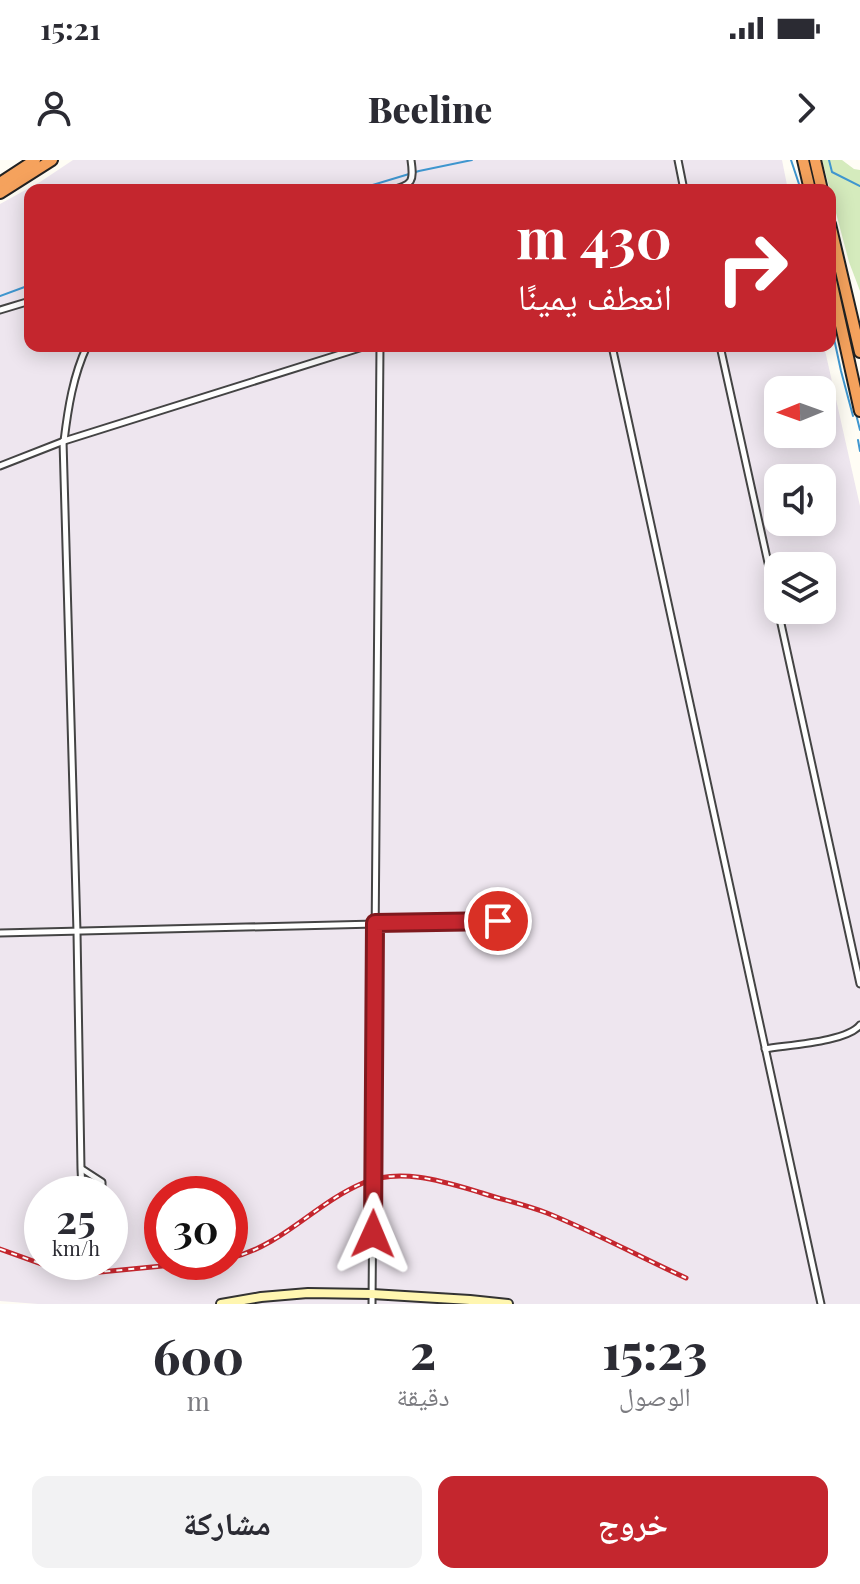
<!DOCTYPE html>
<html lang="ar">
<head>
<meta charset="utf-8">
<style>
  :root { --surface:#fff; --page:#f2f2f3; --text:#2b2b33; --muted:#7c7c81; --accent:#c4262e }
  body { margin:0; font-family:"Playfair Display","Noto Naskh Arabic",serif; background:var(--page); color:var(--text); direction:rtl; height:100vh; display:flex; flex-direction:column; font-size:30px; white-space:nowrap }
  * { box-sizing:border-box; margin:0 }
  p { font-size:26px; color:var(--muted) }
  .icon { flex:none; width:44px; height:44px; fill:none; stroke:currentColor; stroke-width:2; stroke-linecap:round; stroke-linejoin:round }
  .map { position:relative; height:1144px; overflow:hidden; direction:ltr }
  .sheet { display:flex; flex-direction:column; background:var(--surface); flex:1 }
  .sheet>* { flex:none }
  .banner { position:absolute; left:24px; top:24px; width:812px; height:168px; border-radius:16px; box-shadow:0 4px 20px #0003; direction:rtl; background:#c4262e; color:#fff; overflow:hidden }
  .needle { width:52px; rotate:269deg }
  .controls { position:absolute; left:764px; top:216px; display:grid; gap:16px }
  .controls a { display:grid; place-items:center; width:72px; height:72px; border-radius:16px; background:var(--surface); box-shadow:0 4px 20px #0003; font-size:40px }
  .speed { position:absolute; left:24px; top:1016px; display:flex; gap:16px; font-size:40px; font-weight:700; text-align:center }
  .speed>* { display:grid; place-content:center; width:104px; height:104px; border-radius:50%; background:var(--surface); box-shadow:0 4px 20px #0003; line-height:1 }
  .speed small { font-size:20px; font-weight:400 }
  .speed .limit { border:12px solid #d22; background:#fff; color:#111 }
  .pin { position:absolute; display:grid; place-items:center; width:68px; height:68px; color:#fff; margin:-34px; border:4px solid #fff; border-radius:50%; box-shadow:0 2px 8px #0007 }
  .me { position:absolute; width:88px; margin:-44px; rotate:1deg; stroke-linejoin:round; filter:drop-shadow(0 0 6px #0008) }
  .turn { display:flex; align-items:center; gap:28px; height:168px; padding:0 32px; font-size:36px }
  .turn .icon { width:104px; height:104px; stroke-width:2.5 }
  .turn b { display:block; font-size:56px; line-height:68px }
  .eta { display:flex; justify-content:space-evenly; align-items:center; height:136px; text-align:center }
  .eta b { font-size:48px; font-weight:800; line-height:56px }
  .action { display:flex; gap:16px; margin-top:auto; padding:16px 32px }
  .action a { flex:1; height:92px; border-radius:16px; background:var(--accent); color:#fff; font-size:32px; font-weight:800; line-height:92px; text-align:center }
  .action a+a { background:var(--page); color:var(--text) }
  .status { display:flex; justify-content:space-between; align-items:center; height:56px; padding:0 40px; background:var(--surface); direction:ltr }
  .status svg { height:22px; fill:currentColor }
  header { display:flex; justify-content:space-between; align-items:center; height:104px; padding:0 32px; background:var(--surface); font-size:36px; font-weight:800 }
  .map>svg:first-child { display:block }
  .industrial { fill:#eee6ef; fill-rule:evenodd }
  .green { fill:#d5ebbd }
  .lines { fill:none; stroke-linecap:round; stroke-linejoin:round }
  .stream { stroke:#3f96cf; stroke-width:2 }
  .street-casing { stroke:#444; stroke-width:9 }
  .secondary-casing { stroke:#333; stroke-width:12 }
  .highway-casing { stroke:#222; stroke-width:14 }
  .street { stroke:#fff; stroke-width:5 }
  .secondary { stroke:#fff6b0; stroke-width:8 }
  .highway { stroke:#f5a25d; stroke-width:10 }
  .rail-casing { stroke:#c4262e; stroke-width:5 }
  .rail { stroke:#fff; stroke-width:2; stroke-dasharray:6; stroke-linecap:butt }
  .route-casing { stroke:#7f191e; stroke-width:20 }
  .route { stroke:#c4262e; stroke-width:14 }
</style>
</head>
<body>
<div class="status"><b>15:21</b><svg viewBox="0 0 49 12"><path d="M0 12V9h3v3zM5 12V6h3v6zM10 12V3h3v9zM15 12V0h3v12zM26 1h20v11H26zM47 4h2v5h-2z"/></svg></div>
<header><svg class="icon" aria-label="forward" viewBox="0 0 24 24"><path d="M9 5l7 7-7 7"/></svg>Beeline<svg class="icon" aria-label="person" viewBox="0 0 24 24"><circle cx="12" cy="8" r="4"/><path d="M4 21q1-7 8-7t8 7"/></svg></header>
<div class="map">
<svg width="860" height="1144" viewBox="0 0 860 1144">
  <rect width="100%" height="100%" fill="#fffdf5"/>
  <path class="industrial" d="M 73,0 L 782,0 L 788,30 L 30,30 L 30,186 L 824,186 L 860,346 L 860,1144 L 38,1144 L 0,1141 L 0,44 L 40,22 ZM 778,230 L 822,230 L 822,274 L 778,274 ZM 778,318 L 822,318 L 822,362 L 778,362 ZM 778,406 L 822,406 L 822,450 L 778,450 ZM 42,1034 L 110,1034 L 110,1102 L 42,1102 ZM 162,1034 L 230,1034 L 230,1102 L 162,1102 Z"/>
  <path class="green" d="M 822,0 L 842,0 L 854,9 L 860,10 L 860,131 L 849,102 Z"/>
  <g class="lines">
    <g class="stream">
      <path d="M 791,0 L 801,30"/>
      <path d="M 829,0 L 832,12 L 860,26"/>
      <path d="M 356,30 L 419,11 L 472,0"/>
      <path d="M 0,136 L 30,125"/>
      <path d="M 830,160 L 841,211 L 853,256"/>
      <path d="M 856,254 L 860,270"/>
      <path d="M 858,280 L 860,291"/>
    </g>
    <g class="street-casing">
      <g id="street">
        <path d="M 678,0 L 684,30"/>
        <path d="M 391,30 C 413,25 414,21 411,0"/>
        <path d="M 0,150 L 30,141"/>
        <path d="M 612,186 L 821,1144"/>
        <path d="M 720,186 L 778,448"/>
        <path d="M 63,281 L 77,772 L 81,1009 L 82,1030 L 84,1034"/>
        <path d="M 64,281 C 68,248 73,216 87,186"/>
        <path d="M 0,306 L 64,281 L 366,186"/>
        <path d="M 778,450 L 860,824"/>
        <path d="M 0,773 L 498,761"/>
        <path d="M 765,889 C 787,885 847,882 860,865"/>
        <path d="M 82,1009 L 102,1022 L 102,1034"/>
        <path d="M 372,1144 L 380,186"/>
      </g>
    </g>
    <g class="secondary-casing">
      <path id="secondary" d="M 221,1144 L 261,1137 L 308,1133 L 372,1134 L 470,1140 L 508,1144"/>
    </g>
    <g class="highway-casing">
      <g id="highway">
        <path d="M 803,0 L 810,30"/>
        <path d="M 815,0 L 822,30"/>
        <path d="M 0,23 L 35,0"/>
        <path d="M 0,33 L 52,0"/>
        <path d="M 830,64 L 860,192"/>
        <path d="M 830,116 L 860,251"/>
      </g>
    </g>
    <use href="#street" class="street"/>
    <use href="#secondary" class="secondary"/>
    <use href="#highway" class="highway"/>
    <g class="rail-casing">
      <g id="rail">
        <path d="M 0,1089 L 47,1106 L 90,1113 L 204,1102"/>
        <path d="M 230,1098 C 282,1086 314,1044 363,1023 C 401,1007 445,1022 482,1033 C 504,1040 526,1045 547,1053 C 594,1072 640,1097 686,1118"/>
      </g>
    </g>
    <use href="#rail" class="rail"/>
  </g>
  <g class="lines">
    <g class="route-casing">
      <path id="route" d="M 373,1074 L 375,763 L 498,761"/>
    </g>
    <use href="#route" class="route"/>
  </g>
</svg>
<div class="controls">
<a><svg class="needle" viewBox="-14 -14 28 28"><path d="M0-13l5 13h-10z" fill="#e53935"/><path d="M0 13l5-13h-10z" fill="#7c7c81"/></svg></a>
<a><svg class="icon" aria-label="sound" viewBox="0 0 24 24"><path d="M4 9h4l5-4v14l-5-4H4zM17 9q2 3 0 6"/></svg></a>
<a><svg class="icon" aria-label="layers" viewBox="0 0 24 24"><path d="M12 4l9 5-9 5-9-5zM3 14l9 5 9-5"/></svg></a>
</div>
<div class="speed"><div>25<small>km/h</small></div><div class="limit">30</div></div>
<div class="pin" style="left:498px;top:761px;background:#d93025"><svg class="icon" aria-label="arrive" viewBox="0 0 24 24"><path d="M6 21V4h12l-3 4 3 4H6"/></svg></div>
<svg class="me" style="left:373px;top:1074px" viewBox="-20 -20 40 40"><path d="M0-17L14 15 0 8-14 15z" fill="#c4262e" stroke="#fff" stroke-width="4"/></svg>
<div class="banner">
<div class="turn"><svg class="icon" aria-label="right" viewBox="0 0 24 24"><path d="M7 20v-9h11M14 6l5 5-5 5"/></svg><div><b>430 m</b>انعطف يمينًا</div></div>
</div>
</div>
<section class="sheet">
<div class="eta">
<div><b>15:23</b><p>الوصول</p></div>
<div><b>2</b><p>دقيقة</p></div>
<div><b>600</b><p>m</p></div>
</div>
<div class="action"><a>خروج</a><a>مشاركة</a></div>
</section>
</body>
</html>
